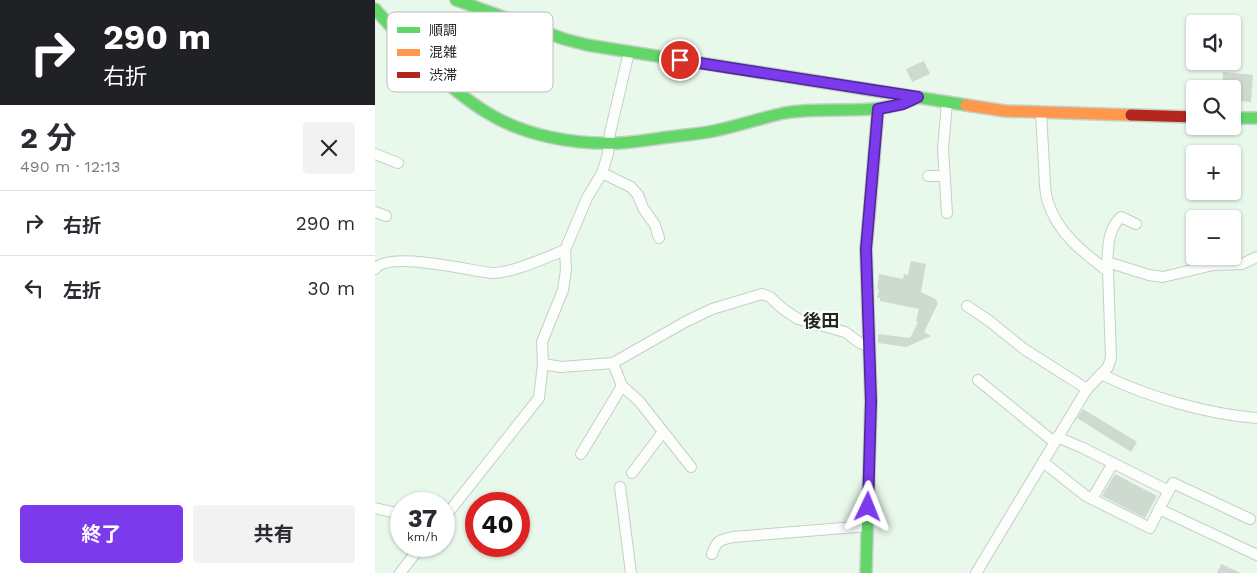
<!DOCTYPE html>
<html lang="ja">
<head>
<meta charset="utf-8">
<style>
  :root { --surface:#fff; --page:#f2f2f3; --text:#2b2b33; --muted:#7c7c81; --line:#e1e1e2; --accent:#7c3aed }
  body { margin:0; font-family:"Work Sans","Noto Sans JP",sans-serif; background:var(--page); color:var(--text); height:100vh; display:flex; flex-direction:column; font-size:19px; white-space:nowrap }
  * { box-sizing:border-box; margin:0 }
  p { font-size:16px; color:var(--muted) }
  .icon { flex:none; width:28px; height:28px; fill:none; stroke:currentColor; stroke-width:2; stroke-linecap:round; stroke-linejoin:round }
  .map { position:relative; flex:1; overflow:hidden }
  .details { display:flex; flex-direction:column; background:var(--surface); width:375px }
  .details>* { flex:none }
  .guide { background:#202124; color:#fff; overflow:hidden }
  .tools { position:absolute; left:811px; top:15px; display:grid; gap:10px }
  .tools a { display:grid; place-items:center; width:55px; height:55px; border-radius:5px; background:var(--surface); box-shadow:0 1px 4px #0004; font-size:25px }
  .speed { position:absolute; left:15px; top:492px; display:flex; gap:10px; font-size:25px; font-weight:700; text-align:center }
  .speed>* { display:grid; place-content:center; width:65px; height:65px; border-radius:50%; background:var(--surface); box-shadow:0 1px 4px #0004; line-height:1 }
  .speed small { font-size:12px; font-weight:400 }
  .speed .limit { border:8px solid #d22; background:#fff; color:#111 }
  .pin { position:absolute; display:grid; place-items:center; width:42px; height:42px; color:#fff; margin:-21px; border:2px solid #fff; border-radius:50%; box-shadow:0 1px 5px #0007 }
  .me { position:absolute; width:55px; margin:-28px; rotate:2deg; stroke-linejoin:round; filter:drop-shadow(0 0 4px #0008) }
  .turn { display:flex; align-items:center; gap:18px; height:105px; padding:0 20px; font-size:22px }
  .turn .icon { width:65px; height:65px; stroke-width:2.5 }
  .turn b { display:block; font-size:35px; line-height:42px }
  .round { display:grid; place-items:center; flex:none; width:52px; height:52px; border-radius:5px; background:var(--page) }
  .headline { display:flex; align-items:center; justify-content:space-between; height:85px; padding:0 20px }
  h1 { font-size:30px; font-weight:700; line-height:38px }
  .primary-button { display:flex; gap:10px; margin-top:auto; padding:10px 20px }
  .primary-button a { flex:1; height:58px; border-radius:5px; background:var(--accent); color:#fff; font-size:20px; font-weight:700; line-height:58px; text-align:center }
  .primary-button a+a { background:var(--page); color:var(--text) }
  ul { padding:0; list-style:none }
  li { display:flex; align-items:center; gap:15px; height:65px; padding:0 20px; border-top:1px solid var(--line) }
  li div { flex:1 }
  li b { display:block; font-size:19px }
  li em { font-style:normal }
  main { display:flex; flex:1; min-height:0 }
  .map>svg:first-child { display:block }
  .building { fill:#cedacf }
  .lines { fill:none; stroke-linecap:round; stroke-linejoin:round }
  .street-casing { stroke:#c4d0c5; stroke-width:12 }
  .fast-casing { stroke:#c4d0c5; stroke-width:14 }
  .slow-casing { stroke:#c4d0c5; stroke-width:14 }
  .jam-casing { stroke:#c4d0c5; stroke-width:14 }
  .street { stroke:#fcfefc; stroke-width:10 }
  .fast { stroke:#63d668; stroke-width:11 }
  .slow { stroke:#ff974d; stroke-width:11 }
  .jam { stroke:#b3261e; stroke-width:11 }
  .route-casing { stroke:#51269a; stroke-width:12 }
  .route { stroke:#7c3aed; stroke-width:9 }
  .labels { text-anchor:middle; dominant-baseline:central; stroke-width:4; stroke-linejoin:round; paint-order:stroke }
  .neighbourhood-label { font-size:18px; font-weight:bold; fill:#202a20; stroke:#fff }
  .key { fill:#fff; stroke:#bcbfbc; stroke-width:1 }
  .key-label { font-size:14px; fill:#202a20 }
</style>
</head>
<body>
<main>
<section class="details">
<div class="guide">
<div class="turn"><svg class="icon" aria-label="right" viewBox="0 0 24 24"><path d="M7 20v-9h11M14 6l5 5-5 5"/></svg><div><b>290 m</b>右折</div></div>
</div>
<div class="headline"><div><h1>2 分</h1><p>490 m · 12:13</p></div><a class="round"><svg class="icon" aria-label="close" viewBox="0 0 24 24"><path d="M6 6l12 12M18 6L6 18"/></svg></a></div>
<ul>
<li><svg class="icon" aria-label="right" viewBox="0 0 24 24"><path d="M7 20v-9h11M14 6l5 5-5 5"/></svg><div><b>右折</b></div><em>290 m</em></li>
<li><svg class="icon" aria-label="left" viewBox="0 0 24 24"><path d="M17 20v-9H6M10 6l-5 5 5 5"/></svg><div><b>左折</b></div><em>30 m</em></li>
</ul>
<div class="primary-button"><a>終了</a><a>共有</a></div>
</section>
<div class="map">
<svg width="882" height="573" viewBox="0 0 882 573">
  <rect width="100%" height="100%" fill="#e8f8ea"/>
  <g class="building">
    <path d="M 549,61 L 555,74 L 537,82 L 531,69 Z"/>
    <path d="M 848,72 L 878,75 L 876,102 L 863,101 L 864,88 L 847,87 Z"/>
    <path d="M 536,261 L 551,264 L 546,292 L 562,300 L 561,302 L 563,303 L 549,332 L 556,336 L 531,347 L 503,343 L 503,334 L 535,338 L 543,322 L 541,321 L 544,309 L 505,301 L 505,298 L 502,298 L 504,289 L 502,289 L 504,274 L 528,279 L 529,274 L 533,275 Z"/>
    <path d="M 708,409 L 762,442 L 756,452 L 702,418 Z"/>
    <path d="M 740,474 L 782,496 L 770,518 L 727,496 Z"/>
    <path d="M 846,564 L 866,573 L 842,573 Z"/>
  </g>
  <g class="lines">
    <g class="street-casing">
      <g id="street">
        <path d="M 0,154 L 23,163"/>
        <path d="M 227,173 L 256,187 L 263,195 L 268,208 L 280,225 L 284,238"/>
        <path d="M 553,176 L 569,176"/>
        <path d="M 0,212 L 11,216"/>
        <path d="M 572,213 L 568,149 L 572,102"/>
        <path d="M 732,262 C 734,244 732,231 746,217 L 761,224"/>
        <path d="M 728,268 L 732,262 L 774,275 L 788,277 L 838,265 L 867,264 L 882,257"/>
        <path d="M 0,269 C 14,250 95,271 117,273 C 135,274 172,257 190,250"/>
        <path d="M 592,306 L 613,320 L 649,349 L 712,389"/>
        <path d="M 238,363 L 247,386 L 264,401 L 316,467"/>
        <path d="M 168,364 L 186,367 L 238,363 L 310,322 L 337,309 L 387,294 L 395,297 L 408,309 L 423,319 L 470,332 L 485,343 L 494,346"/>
        <path d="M 726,374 C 772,397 832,414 882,418"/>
        <path d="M 603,380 L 679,442"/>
        <path d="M 682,437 L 708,448 L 794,491"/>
        <path d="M 206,454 L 247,386"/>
        <path d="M 668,462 L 711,496 L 775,528 L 784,509 L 882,555"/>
        <path d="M 257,473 L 288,432"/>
        <path d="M 245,487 L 256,573"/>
        <path d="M 717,499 L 738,463"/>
        <path d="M 0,508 L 26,514"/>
        <path d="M 784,509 L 798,483 L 875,519"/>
        <path d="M 69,518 L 164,398 L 168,364 L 167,342 L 188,290 L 191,270 L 190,250 L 212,198 L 227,173 L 233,154 L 235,133 L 254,52"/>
        <path d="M 337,554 C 342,540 344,540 358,537 L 493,526"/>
        <path d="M 25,573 L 46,546"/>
        <path d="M 601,573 L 712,389 L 733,367 L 736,358 L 733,271 C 708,253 682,232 673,202 C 669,191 670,178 669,167 C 668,149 667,131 666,112"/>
      </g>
    </g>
    <g class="fast-casing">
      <g id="fast">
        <path d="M 81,0 L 189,39 L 212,45 L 591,105"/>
        <path d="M 0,9 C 32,45 70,87 111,112 C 149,136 200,145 245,143 C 262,142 278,139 294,137 C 309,135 325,134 339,131 C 363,126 386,118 409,113 C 453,105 502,118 543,97"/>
        <path d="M 858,118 L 882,118"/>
        <path d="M 491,573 L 496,401 L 491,249 L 494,217"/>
      </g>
    </g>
    <g class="slow-casing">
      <g id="slow">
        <path d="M 591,105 L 630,111 L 756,115"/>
        <path d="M 494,217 L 503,109"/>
      </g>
    </g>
    <g class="jam-casing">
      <path id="jam" d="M 756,115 L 820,117"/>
    </g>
    <use href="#street" class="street"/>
    <use href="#fast" class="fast"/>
    <use href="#slow" class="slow"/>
    <use href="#jam" class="jam"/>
  </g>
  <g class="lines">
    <g class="route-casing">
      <path id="route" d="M 305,60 L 543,97 L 528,104 L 503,109 L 491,249 L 496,401 L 493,507"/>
    </g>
    <use href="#route" class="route"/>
  </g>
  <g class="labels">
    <g class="neighbourhood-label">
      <text x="446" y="320">後田</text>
    </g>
  </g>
  <rect x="12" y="12" width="166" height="80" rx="8" class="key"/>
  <rect x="22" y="27" width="23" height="6" fill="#63d668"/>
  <rect x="22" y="49" width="23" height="7" fill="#ff974d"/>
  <rect x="22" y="72" width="23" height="6" fill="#b3261e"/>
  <g class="key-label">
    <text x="54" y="35">順調</text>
    <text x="54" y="57">混雑</text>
    <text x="54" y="80">渋滞</text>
  </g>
</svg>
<div class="tools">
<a><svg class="icon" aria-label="sound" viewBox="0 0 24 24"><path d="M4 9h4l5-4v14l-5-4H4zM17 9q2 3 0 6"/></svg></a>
<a><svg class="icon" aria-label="search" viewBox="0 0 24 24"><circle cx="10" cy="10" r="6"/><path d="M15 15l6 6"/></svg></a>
<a>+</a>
<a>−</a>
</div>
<div class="speed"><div>37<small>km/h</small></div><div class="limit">40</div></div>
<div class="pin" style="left:305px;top:60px;background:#d93025"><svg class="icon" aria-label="arrive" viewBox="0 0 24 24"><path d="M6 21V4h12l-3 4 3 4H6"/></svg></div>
<svg class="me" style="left:493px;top:507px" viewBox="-20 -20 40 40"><path d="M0-17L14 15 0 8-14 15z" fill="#7c3aed" stroke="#fff" stroke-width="4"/></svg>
</div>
</main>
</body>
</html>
